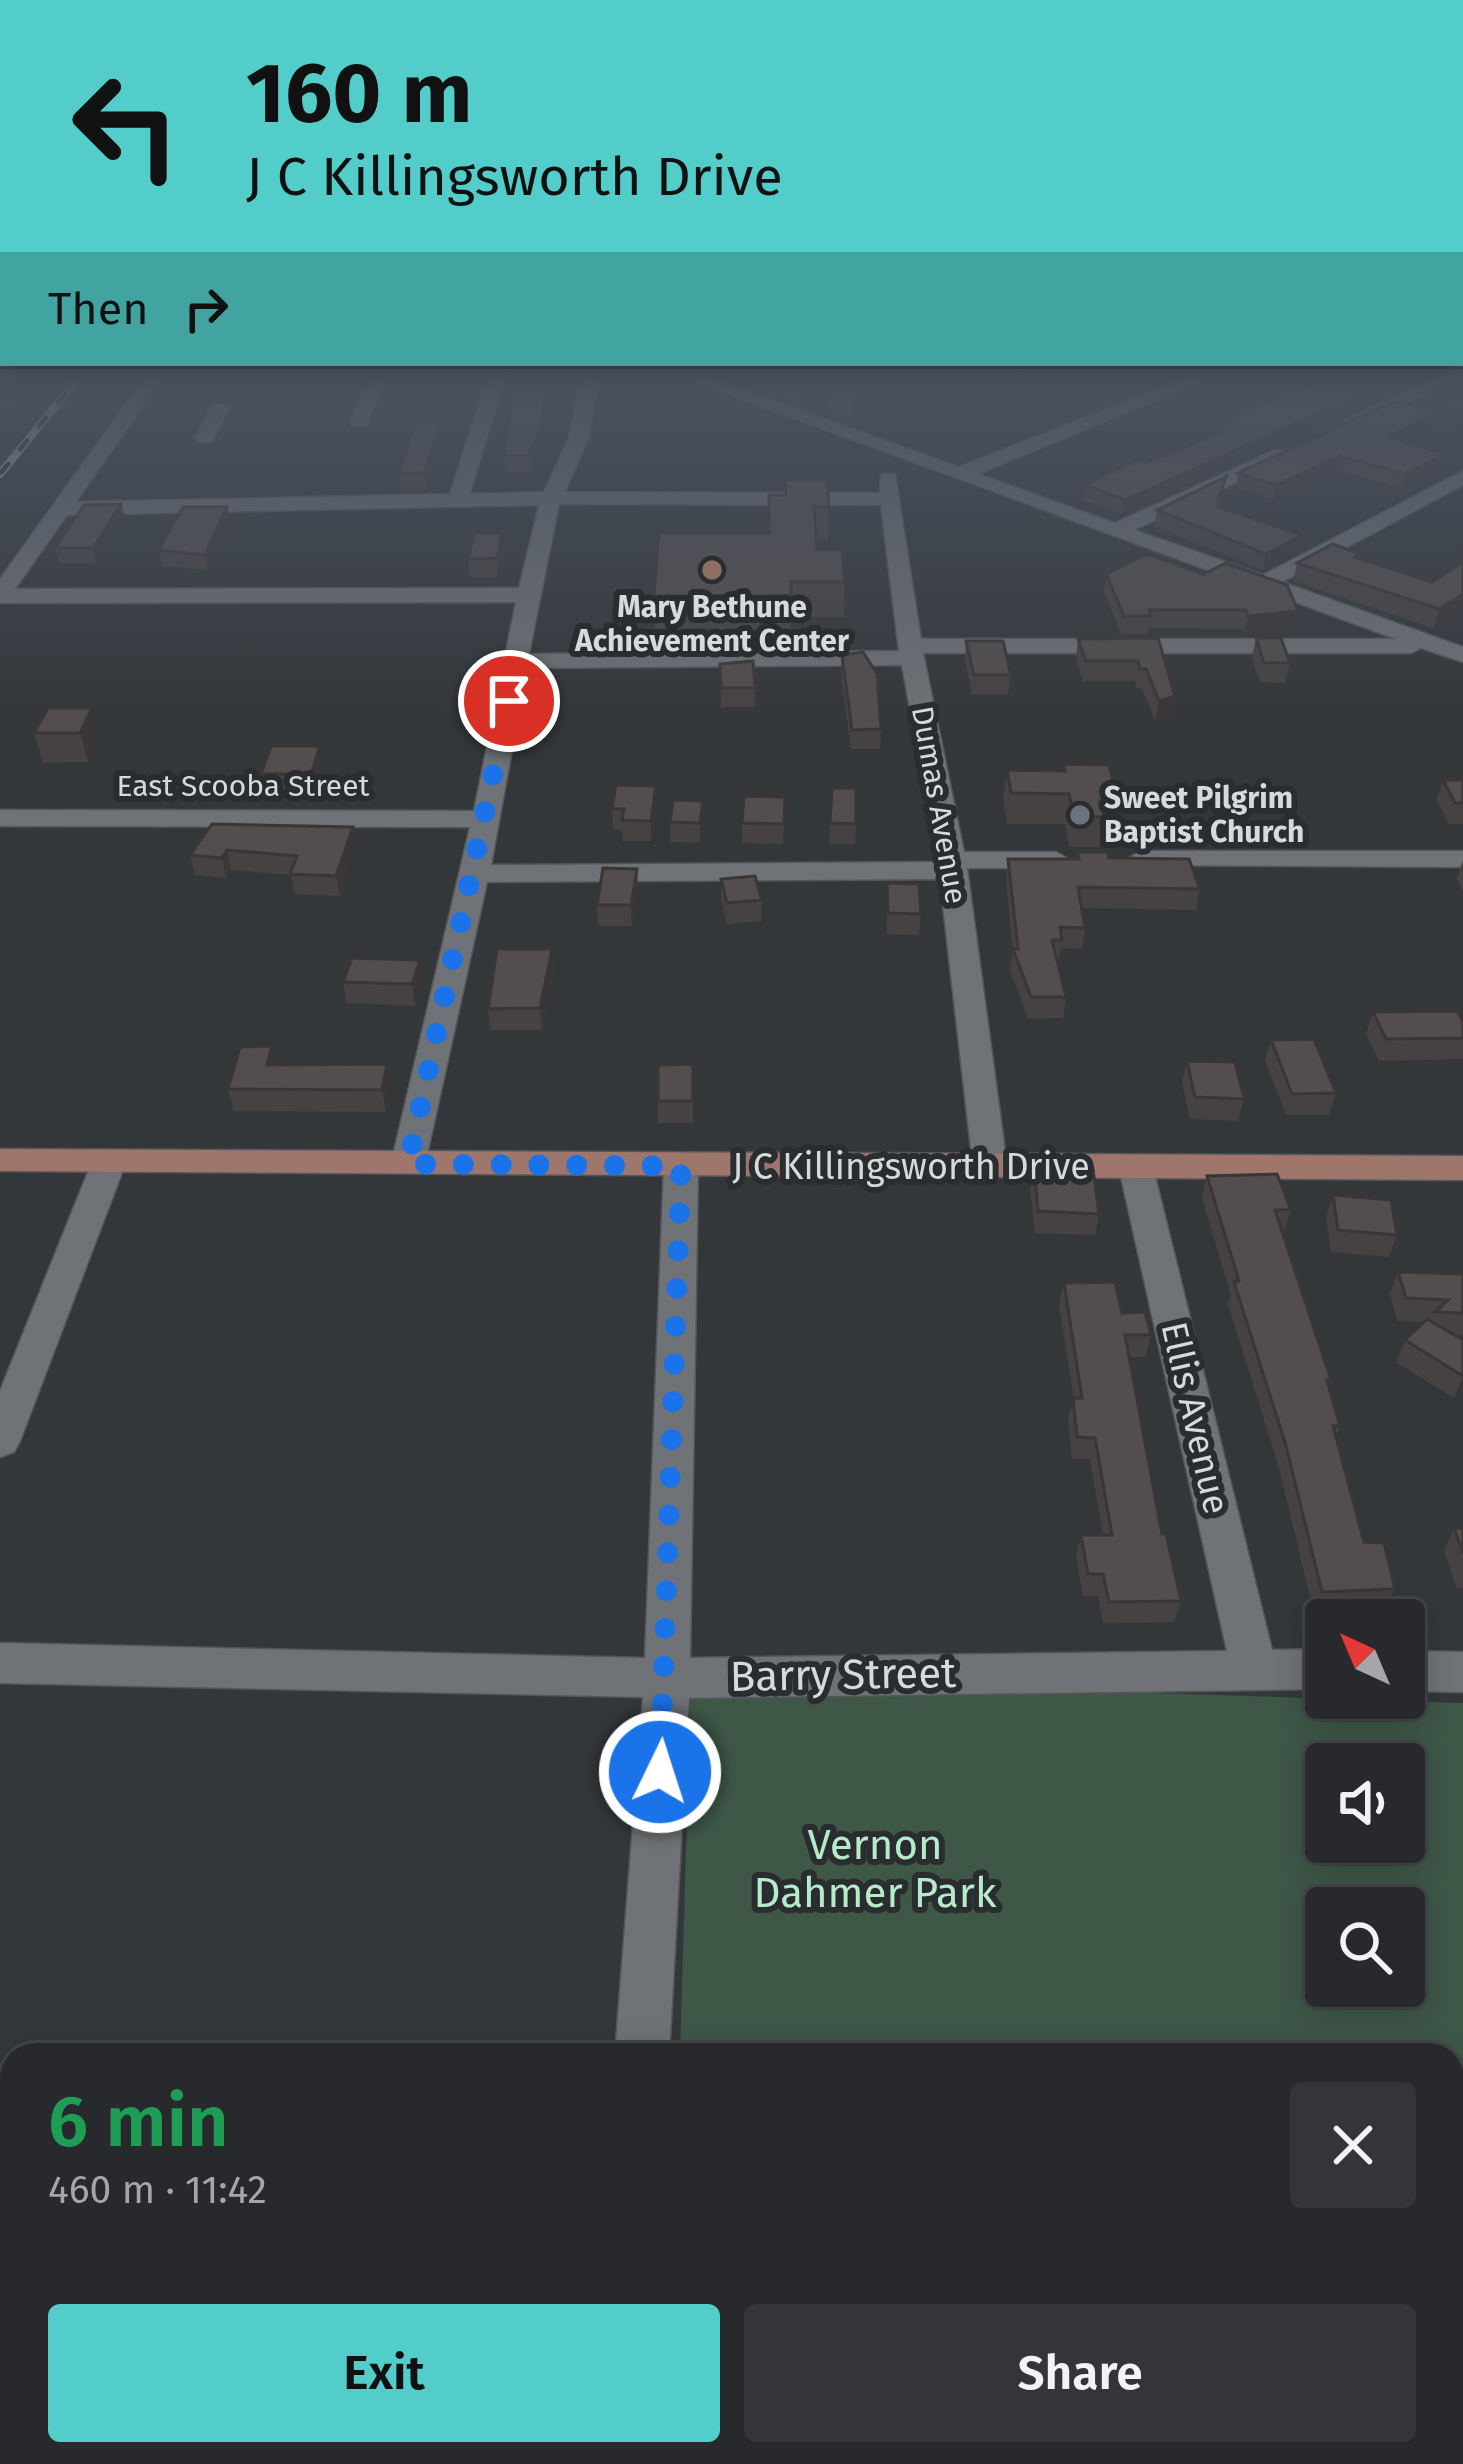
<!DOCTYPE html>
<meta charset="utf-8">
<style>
:root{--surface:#27292c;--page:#333538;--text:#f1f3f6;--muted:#a4a6a9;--line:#434548;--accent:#53cdca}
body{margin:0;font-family:"Fira Sans",sans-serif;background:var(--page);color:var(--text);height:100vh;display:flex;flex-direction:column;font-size:45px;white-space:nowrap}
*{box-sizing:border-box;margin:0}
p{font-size:39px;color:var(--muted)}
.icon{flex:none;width:66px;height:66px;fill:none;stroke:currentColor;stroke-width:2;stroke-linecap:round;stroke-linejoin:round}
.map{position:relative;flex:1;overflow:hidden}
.sheet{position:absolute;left:0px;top:2043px;width:1464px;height:423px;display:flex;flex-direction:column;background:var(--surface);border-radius:36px 36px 0 0;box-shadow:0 6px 30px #0003,0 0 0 3px var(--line)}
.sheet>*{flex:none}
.guide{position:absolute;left:0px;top:0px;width:1464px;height:366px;box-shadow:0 6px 30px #0003,0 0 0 3px var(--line);background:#53cdca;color:#111;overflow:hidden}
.needle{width:78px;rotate:316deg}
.controls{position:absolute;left:1305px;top:1599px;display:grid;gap:24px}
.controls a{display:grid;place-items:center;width:120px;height:120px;border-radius:12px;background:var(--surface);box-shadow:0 6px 30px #0003,0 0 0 3px var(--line);font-size:60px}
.pin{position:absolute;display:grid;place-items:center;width:102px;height:102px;color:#fff;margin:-51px;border:6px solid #fff;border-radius:50%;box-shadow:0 3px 12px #0007}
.me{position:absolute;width:132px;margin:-66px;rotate:4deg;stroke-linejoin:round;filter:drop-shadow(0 0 9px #0008)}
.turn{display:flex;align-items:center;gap:42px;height:252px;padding:0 48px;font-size:54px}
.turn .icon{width:156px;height:156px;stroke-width:2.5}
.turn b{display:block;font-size:84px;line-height:102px}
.then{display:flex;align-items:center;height:114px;padding:0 48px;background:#0003;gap:24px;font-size:45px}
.round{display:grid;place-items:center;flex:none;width:126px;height:126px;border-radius:12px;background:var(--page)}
.overview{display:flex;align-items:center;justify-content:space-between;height:204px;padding:0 48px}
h1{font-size:72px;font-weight:600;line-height:90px;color:#1e9e55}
.primary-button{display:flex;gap:24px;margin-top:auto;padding:24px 48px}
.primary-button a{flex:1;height:138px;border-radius:12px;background:var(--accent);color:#111;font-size:48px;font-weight:600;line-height:138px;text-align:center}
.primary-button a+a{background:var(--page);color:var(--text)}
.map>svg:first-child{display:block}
.green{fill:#3e5747;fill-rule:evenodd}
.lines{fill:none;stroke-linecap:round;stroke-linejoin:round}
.minor-casing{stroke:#545659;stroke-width:3}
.major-casing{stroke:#545659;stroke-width:3}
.minor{fill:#6f7276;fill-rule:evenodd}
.major{fill:#9e766c;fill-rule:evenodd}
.rail-casing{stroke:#a9acae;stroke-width:8}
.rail{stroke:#2a2d30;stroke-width:4.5;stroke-dasharray:15;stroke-linecap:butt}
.wall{fill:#474242}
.shaded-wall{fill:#3a3636}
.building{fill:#534d4d;stroke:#3a3636;stroke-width:3}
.route{stroke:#1a73e8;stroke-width:21;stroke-dasharray:0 37.8}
.education-dot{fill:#8d6e63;stroke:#2a2d30;stroke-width:4.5}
.worship-dot{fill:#6b7280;stroke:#2a2d30;stroke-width:4.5}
.labels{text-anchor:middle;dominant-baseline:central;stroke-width:12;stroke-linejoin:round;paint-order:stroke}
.far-poi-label{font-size:30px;font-weight:bold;fill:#d7d9db;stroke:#2a2d30}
.far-street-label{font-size:30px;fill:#d7d9db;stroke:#2a2d30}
.street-label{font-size:36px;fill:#d7d9db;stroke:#2a2d30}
.near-street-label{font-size:42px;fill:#d7d9db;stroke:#2a2d30}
.near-park-label{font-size:42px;fill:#b5ebc8;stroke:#2a2d30}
</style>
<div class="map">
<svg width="1463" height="2464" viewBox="0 0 1463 2464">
<rect width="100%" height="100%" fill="#34373a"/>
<path class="green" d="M691,1678L1463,1703V2464H667V2454H1452V2055H680ZM1326,1764H1404V1842H1326ZM1326,1908H1404V1986H1326Z"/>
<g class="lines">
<defs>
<g id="minor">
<path d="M145,377H163L76,502L450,494L487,377H505L470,494L544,492L569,437L581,377H599L589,437L565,492L880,493L881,474H895L921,639H1396L681,377H707L959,467L1188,377H1213L978,474L1115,523L1275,450H1289V458L1134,530L1263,575L1463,471V485L1282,582L1463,647V662L1421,648L1411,653H923L964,852H1056L1070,860L1056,868H967L1007,1166L1002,1174H978L973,1166L940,879L487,882L425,1164L420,1172H396L391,1164L470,827L0,826V810L474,811L516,602L0,603V579ZM559,504L881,505L899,651L529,654ZM539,505L519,588L15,589L67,515ZM902,665L938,862L491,865L527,668Z"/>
<polygon points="1435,377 1459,377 1361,425 1345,421"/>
<polygon points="369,379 384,383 366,426 352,426 350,422"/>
<polygon points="214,403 230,407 212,442 198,442 195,438"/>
<polygon points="1141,851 1463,851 1463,867 1131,865 1127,859"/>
<polygon points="109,1151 121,1154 126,1162 20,1441 14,1452 0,1457 0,1391 92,1162 97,1154"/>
<polygon points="681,1154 693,1158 698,1166 690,1658 1227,1651 1119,1168 1124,1160 1148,1160 1153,1168 1272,1650 1326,1649 1326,1689 689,1698 669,2055 615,2055 643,1697 0,1683 0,1643 645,1658 664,1166 669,1158"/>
<polygon points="1404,1651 1463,1652 1463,1692 1404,1691"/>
<polygon points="585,2454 647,2454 646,2464 584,2464"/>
</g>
<polygon id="major" points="0,1149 1463,1156 1463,1180 0,1171"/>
</defs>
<use href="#minor" class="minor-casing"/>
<use href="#major" class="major-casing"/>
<use href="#minor" class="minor"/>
<use href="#major" class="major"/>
<defs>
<polyline id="rail" points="0,474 79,377"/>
</defs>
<use href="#rail" class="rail-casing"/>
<use href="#rail" class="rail"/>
</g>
<g class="wall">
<polygon points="219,377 363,377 353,399 297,404 295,396 217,396 215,384"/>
<polygon points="778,377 830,379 888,377 886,408 853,420 829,411 830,389 798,400 778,393"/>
<polygon points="1313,377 1410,377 1363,399 1362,405 1123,514 1083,500 1085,485 1146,463 1215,435 1216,429 1223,426 1224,420 1324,380"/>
<polygon points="548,395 542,442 530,473 505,473 503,456"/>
<polygon points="1435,412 1432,426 1402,441 1445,454 1442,468 1401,488 1336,470 1273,499 1236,487 1238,473"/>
<polygon points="441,422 443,439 426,490 401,490 399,473"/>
<polygon points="1223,493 1218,507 1298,552 1263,570 1154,526 1157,510"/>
<polygon points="769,495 829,507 828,540 816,540 817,550 845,582 844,617 791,617 790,631 655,631 654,596 768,533"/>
<polygon points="227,507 230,522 208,570 162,566 158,550"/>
<polygon points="125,518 96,563 59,563 55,548"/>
<polygon points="502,533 504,551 498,577 470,577 468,559"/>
<polygon points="1360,554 1359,558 1432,582 1463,562 1433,628 1293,581 1297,563"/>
<polygon points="1106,574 1298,611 1294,629 1245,634 1243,629 1149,628 1148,634 1121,634 1104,592"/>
<polygon points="1158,638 1175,696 1171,716 1155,721 1142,688 1137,688 1135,681 1083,681 1076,658 1078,639"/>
<polygon points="1256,638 1290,663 1285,683 1260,682 1252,658"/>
<polygon points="966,641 1011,675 1008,694 972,694 965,660"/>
<polygon points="842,655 881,729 880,749 851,749 841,674"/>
<polygon points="720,664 755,688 755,707 721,707"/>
<polygon points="48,708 100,737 88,762 43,763 34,733"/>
<polygon points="1063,764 1118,801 1112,831 1101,831 1099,847 1069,847 1065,824 1007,824 1003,800 1007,770 1062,771"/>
<polygon points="323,766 314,794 265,795 261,774"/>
<polygon points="1443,780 1463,780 1463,824 1449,824 1437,800"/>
<polygon points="832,788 856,824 855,844 829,844"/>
<polygon points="785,797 783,844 742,843 742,823"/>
<polygon points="703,801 703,821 700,843 670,842 670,822"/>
<polygon points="657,807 651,841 623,841 622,830 613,829 612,809"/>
<polygon points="353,827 356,846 340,896 295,894 291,875 231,870 226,878 195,875 190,855"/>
<polygon points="1077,852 1109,858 1200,889 1196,910 1082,908 1085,928 1082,949 1061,948 1058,962 1066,997 1063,1018 1028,1019 1010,970 1013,949 1006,880 1008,859 1076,859"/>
<polygon points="1463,860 1463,892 1457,879"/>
<polygon points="721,879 762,900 761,921 727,924 721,900"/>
<polygon points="887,883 921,914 919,935 887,934"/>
<polygon points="638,890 632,926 598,926 597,905"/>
<polygon points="552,949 554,970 542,1030 490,1030 488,1009"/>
<polygon points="343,982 423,982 415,1006 347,1003"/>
<polygon points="1373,1012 1463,1021 1463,1059 1379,1061 1366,1034"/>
<polygon points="1271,1040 1336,1093 1329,1115 1286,1115 1265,1061"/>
<polygon points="272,1046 276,1065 390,1085 386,1112 234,1111 228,1089"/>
<polygon points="1187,1061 1244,1099 1238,1121 1190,1119 1182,1082"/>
<polygon points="693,1064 693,1123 658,1123 658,1101"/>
<polygon points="1034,1167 1099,1214 1095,1235 1035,1233 1030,1189"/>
<polygon points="1207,1176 1291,1210 1284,1232 1282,1232 1331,1380 1329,1387 1340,1426 1336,1438 1364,1542 1395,1589 1385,1611 1314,1613 1279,1468 1228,1304 1231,1295 1202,1198"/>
<polygon points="1333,1195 1397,1235 1389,1257 1331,1252 1326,1217"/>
<polygon points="1398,1272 1463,1274 1463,1335 1454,1335 1463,1340 1463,1389 1454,1398 1396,1362 1405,1340 1425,1322 1397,1321 1390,1294"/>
<polygon points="1064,1283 1122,1313 1151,1335 1145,1357 1129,1357 1162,1534 1181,1601 1174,1622 1103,1623 1098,1596 1083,1596 1076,1556 1081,1535 1103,1535 1090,1459 1072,1459 1068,1420 1074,1398 1059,1305"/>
<polygon points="1454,1528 1463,1528 1463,1588 1457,1588 1444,1550"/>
</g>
<g class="shaded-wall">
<polygon points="356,377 363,377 353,399 297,404 295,392"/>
<polygon points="547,377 555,377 548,395 542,442 530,473 529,456"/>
<polygon points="818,377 831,377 830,389 798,400 799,384"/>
<polygon points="888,377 886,408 853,420 854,388"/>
<polygon points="1386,377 1410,377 1363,399 1362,405 1123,514 1125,500"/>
<polygon points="1435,412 1432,426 1385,450 1388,437"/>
<polygon points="441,422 443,439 426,490 424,473"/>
<polygon points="1445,454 1442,468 1401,488 1405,474"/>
<polygon points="1340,456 1336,470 1273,499 1276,485"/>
<polygon points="121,504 125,518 96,563 93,548"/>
<polygon points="227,507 230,522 208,570 205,555"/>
<polygon points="502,533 504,551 498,577 497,558"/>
<polygon points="1302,535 1298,552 1263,570 1266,554"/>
<polygon points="1463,594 1463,609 1433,628 1439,609"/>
<polygon points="1298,611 1294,629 1245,634 1248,616"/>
<polygon points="1175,696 1171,716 1155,721 1159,701"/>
<polygon points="92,708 100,737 88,762 80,733"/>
<polygon points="320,746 323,766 314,794 311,774"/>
<polygon points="656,786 657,807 651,841 651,821"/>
<polygon points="703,801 703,821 700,843 700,823"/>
<polygon points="353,827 356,846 340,896 336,876"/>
<polygon points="227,850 231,870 226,878 222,858"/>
<polygon points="637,869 638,890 632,926 631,905"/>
<polygon points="552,949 554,970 542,1030 540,1008"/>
<polygon points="420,960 423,982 415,1006 412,984"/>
<polygon points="272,1046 277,1068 267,1065"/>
<polygon points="387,1064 390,1085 386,1112 382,1090"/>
<polygon points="1463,1377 1463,1389 1454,1398"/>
</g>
<g class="building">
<polygon points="219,377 356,377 352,386 295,392 299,384 215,384"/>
<polygon points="522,377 547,377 541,425 529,456 503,456 511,409"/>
<polygon points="780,377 818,377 799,384"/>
<polygon points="837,377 886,377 854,388 830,380"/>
<polygon points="1331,377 1386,377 1358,390 1365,392 1125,500 1085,485 1137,460 1146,463 1224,431 1216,429 1232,422 1224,420"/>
<polygon points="1395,401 1435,412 1388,437 1445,454 1405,474 1340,456 1276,485 1238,473"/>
<polygon points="415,422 441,422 424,473 399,473"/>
<polygon points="1226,477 1216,506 1302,535 1266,554 1157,510"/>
<polygon points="785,480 827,480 829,507 814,507 817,550 842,550 845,582 791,582 791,596 654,596 659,533 769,533 769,495 786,495"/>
<polygon points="121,504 93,548 55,548 84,505"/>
<polygon points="183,507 227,507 205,555 158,550"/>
<polygon points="474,533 502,533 497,558 468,559"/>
<polygon points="1333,544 1360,554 1355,557 1432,582 1463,562 1463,594 1439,609 1297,563"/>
<polygon points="1147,554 1204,574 1226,563 1287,585 1298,611 1248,616 1246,610 1149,610 1151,616 1124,616 1106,574"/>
<polygon points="1158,638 1175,696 1159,701 1146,669 1140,669 1138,661 1086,661 1078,639"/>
<polygon points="1256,638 1281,638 1290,663 1264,663"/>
<polygon points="966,641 1003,641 1011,675 974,675"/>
<polygon points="863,652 877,674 881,729 852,730 842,655"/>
<polygon points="753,661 755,688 721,688 720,664"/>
<polygon points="48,708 92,708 80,733 34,733"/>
<polygon points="271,746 320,746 311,774 261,774"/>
<polygon points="1063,764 1109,765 1118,801 1100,801 1104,817 1074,817 1069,794 1011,793 1007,770 1065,771"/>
<polygon points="1443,780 1463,780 1463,803 1455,803"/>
<polygon points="616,785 656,786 651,821 622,820 624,809 612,809"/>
<polygon points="832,788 856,788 856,824 830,823"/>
<polygon points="744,796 785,797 784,824 742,823"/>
<polygon points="673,800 703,801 700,823 670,822"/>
<polygon points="212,824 353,827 336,876 290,874 297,856 227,850 222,858 190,855"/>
<polygon points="1077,852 1108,852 1109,858 1189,859 1200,889 1078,887 1085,928 1060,927 1062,940 1052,940 1066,997 1031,997 1013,949 1018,949 1008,859 1079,859"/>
<polygon points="603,868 637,869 631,905 597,905"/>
<polygon points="755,876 762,900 727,903 721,879"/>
<polygon points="887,883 919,884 921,914 888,913"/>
<polygon points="497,949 552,949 540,1008 488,1009"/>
<polygon points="352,958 420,960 412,984 343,982"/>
<polygon points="1457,1011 1463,1021 1463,1038 1386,1039 1373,1012"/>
<polygon points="1314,1039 1336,1093 1292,1094 1271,1040"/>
<polygon points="272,1046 267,1065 387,1064 382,1090 228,1089 240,1047"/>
<polygon points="1187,1061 1235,1062 1244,1099 1195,1097"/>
<polygon points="693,1064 693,1101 658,1101 658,1065"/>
<polygon points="1034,1167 1093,1169 1099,1214 1038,1211"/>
<polygon points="1277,1174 1291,1210 1275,1210 1331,1380 1327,1380 1340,1426 1333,1426 1364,1542 1384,1543 1395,1589 1322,1592 1286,1446 1234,1282 1239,1281 1207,1176"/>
<polygon points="1333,1195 1391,1200 1397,1235 1338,1230"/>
<polygon points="1398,1272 1463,1274 1463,1313 1435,1312 1448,1300 1406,1298"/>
<polygon points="1115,1282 1122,1313 1145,1312 1151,1335 1125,1335 1162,1534 1166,1534 1181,1601 1109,1602 1103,1574 1088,1574 1081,1535 1112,1535 1095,1438 1077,1437 1073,1398 1082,1398 1064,1283"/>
<polygon points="1427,1319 1463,1340 1463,1376 1405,1340"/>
<polygon points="1454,1528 1463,1528 1463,1553"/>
</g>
<linearGradient id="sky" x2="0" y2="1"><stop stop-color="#1d1e20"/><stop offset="0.52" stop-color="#4a5360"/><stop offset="1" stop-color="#4a5360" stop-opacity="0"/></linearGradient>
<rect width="1463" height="722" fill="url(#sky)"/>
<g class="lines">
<polyline class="route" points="509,701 408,1164 681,1166 660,1772"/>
</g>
<circle class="education-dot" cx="712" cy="570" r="12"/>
<circle class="worship-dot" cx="1080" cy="815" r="12"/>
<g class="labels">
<g class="far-poi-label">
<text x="712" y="607">Mary Bethune<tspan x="712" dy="34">Achievement Center</tspan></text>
<text x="1104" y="798" text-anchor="start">Sweet Pilgrim<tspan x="1104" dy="34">Baptist Church</tspan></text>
</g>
<g class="far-street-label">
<text x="243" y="786">East Scooba Street</text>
<text transform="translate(939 805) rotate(80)">Dumas Avenue</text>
</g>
<g class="street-label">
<text x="911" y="1167">J C Killingsworth Drive</text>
<text transform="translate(1195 1418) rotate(77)">Ellis Avenue</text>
</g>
<g class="near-street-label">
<text transform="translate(843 1675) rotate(-1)">Barry Street</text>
</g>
<g class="near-park-label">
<text x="875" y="1845">Vernon<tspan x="875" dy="48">Dahmer Park</tspan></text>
</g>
</g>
</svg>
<div class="controls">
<a><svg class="needle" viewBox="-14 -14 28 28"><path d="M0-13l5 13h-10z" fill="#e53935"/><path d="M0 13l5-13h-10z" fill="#a4a6a9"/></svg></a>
<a><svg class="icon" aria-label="sound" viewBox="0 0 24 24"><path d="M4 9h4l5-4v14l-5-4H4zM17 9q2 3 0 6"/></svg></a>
<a><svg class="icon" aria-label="search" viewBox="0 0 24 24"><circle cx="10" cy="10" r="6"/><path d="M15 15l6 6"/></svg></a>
</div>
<div class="pin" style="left:509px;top:701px;background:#d93025"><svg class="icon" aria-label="arrive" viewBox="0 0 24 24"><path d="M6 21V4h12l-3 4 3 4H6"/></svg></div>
<svg class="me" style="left:660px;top:1772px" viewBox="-20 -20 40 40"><circle r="17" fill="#1a73e8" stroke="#fff" stroke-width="3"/><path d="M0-11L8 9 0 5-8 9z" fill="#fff"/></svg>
<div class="guide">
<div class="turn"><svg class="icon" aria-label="left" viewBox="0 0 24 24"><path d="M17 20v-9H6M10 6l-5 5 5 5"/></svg><div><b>160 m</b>J C Killingsworth Drive</div></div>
<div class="then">Then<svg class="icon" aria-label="right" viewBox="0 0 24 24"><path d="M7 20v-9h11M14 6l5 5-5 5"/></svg></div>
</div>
<section class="sheet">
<div class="overview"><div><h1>6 min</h1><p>460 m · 11:42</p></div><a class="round"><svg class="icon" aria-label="close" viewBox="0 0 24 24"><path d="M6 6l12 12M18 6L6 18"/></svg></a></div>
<div class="primary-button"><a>Exit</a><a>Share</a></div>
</section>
</div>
